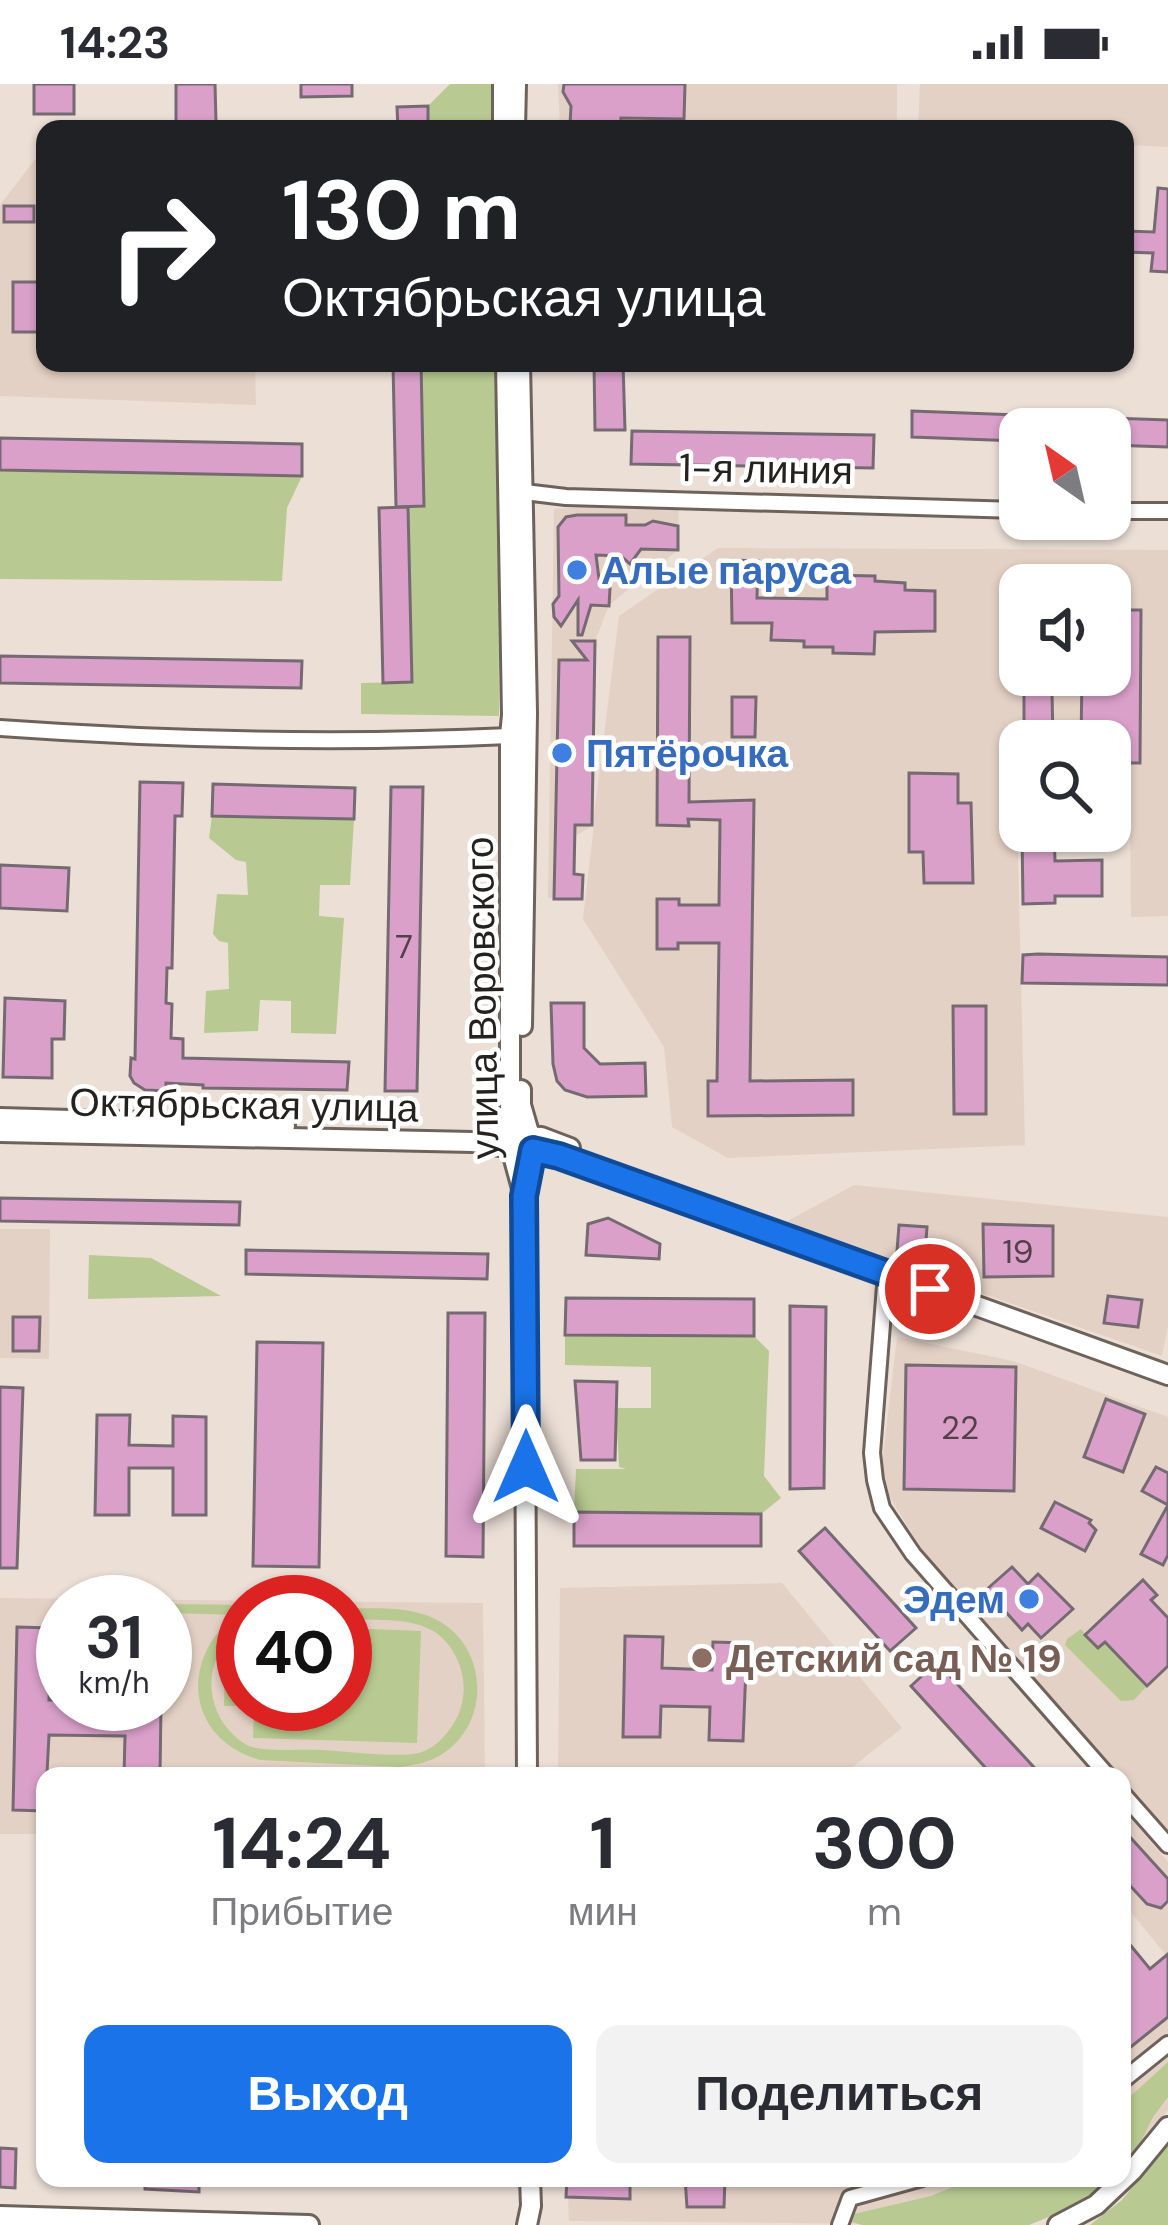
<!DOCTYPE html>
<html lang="ru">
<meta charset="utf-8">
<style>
:root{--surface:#fff;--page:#f2f2f3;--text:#2b2b33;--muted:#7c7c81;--accent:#1a73e8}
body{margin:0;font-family:"DM Sans",sans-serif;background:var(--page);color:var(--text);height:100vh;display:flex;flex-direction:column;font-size:45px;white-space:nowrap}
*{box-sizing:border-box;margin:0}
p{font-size:39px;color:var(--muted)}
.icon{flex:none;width:66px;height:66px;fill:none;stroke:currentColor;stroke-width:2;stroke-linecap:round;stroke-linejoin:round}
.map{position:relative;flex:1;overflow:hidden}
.drawer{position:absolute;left:36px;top:1683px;width:1095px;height:420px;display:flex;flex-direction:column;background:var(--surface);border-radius:24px;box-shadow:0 3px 9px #0004}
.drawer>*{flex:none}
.banner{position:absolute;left:36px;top:36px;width:1098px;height:252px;border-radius:24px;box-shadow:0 3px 9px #0004;background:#202124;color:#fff;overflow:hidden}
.needle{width:78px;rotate:326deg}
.controls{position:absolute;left:999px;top:324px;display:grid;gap:24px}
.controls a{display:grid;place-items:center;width:132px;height:132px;border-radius:24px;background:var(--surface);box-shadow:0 3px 9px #0004;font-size:60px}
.speed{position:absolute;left:36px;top:1491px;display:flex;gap:24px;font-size:60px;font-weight:700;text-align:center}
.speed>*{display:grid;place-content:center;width:156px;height:156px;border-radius:50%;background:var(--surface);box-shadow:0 3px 9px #0004;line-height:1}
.speed small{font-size:30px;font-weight:400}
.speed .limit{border:18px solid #d22;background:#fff;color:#111}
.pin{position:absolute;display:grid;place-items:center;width:102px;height:102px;color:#fff;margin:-51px;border:6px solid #fff;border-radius:50%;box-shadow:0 3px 12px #0007}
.me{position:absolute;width:132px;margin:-66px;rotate:0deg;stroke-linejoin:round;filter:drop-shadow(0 0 9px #0008)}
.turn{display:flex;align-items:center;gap:42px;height:252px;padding:0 48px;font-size:54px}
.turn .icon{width:156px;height:156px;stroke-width:2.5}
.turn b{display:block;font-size:84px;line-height:102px}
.eta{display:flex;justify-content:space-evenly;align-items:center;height:204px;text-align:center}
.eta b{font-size:72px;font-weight:700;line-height:84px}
.cta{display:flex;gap:24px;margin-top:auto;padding:24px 48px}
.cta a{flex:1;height:138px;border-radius:24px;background:var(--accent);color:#fff;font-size:48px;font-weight:700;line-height:138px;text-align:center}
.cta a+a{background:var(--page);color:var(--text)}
.status{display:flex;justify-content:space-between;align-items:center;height:84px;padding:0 60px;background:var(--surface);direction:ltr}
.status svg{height:33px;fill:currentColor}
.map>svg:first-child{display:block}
.built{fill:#e4d1c5;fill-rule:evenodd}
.green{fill:#b8ca91}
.building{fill:#daa0ca;stroke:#756a72;stroke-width:3}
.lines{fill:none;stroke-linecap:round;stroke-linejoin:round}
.street-casing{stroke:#6e635b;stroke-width:20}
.secondary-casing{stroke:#6e635b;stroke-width:24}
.street{stroke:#fff;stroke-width:14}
.secondary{stroke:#fff;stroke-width:18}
.route-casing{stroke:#114b97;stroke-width:30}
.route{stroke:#1a73e8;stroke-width:21}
.shop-dot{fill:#3f7fe0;stroke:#fff;stroke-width:4.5}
.education-dot{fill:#8d6e63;stroke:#fff;stroke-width:4.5}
.labels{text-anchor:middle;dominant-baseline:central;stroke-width:9;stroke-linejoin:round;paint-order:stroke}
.number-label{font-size:33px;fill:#524149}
.street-label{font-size:39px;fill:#25211e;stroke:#fff}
.shop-label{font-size:39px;font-weight:bold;fill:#366cbe;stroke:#fff;text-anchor:start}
.education-label{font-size:39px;font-weight:bold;fill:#785e54;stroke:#fff;text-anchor:start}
</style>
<div class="status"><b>14:23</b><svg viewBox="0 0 49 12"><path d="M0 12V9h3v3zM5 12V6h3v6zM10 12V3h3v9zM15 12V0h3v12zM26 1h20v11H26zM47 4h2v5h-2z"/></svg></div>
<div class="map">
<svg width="1168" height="2141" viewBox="0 0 1168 2141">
<rect width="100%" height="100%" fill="#ebdfd6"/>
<g class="built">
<polygon points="558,0 897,0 897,45 560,45"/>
<polygon points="920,0 1168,0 1168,63 1125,61 1125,45 918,45"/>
<polygon points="43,65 45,279 255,279 256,321 0,312 0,121"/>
<path d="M679,415L678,466L609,521L595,557L593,739L619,532L718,464L1168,466V832L1131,833L1130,737L1110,717V657H1020V690L1016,691L1025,1061L728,1074L672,1043L664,963L583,835L594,741L575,752V790L582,815L548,814L554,425ZM1020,501H1110V591H1020Z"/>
<polygon points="854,1101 1168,1133 1168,1242 1162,1272 782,1140"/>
<polygon points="0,1145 50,1145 49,1275 0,1274"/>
<polygon points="897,1253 1013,1277 1168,1333 1168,1748 1122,1696 1122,1692 1119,1692 928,1476 880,1397"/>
<polygon points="782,1499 902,1644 841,1692 558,1692 560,1504"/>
<path d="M0,1514L483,1519L485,1692H45V1750H0ZM63,1518H165V1620H63ZM243,1518H345V1620H243Z"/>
<polygon points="1129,1733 1168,1778 1168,2026 1122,2086 1122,1907 1166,1871 1122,1817 1122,1740"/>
<polygon points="567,2094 1114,2094 1029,2141 569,2137"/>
</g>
<g class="green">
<polygon points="450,0 492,0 493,45 428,45 428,22"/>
<polygon points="421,279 498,279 499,632 361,630 361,599 412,598 408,423 424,422"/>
<polygon points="0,386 302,392 287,424 282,497 0,495"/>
<polygon points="212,732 354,735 350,801 320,801 319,832 344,834 336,950 291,949 291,917 260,916 258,947 204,949 206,907 229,905 228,859 219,857 213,850 217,810 248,811 246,778 236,776 209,754"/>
<polygon points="89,1171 151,1174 221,1212 88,1215"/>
<polygon points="565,1251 754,1252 769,1267 764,1392 781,1414 761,1430 574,1428 576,1385 626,1385 619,1383 616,1324 651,1324 651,1283 565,1281"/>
<path d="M172,1520L243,1521V1539C213,1564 201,1602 222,1637C228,1646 238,1657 249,1662C266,1668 302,1665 322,1666C344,1667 404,1675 422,1668C439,1662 452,1645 459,1629C466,1611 465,1592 457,1575C436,1528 388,1538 345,1535V1524C375,1525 410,1521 437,1536C488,1563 491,1637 444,1669C431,1678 415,1681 400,1683L260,1676C186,1655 179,1575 236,1531L172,1529Z"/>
<polygon points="345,1544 421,1547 417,1659 253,1654 254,1620 345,1620"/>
<polygon points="1081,1545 1098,1564 1105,1558 1147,1602 1134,1616 1121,1617 1065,1561 1067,1555"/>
<polygon points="225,1573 243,1573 243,1620 247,1622 224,1622"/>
<polygon points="1168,1978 1168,2013 1153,2033 1131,2078 1122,2086 1122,2020"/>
<polygon points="1168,2058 1168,2141 1090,2141 1122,2116"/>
<polygon points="975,2094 1114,2094 1090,2116 1029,2141 862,2141 852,2138 854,2130 931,2112"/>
</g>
<g class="building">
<rect x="34" y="0" width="40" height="30"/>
<polygon points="176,0 215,0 216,38 176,38"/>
<polygon points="301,0 352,0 352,12 301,13"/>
<polygon points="564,0 685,0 684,35 621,34 620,45 583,45 583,41 570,41 571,22 563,8"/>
<polygon points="428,22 428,45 398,45 397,23"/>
<polygon points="1158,104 1168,105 1168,188 1151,187 1153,169 1125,168 1125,147 1154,148"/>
<rect x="4" y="122" width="30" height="16"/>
<rect x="13" y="198" width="32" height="50"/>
<polygon points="393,279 421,279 424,422 396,423"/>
<polygon points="594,279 623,279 625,346 595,346"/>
<polygon points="912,327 1093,334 1092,345 1020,345 1020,357 912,353"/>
<polygon points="1110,334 1168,336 1168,363 1110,361"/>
<polygon points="632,347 874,351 873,384 631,380"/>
<polygon points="0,354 302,360 302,392 0,386"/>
<polygon points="408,423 412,598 383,599 379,424"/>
<polygon points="577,431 626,431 626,441 645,441 653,437 678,442 678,466 641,465 630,480 621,472 596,471 599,495 610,504 609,522 591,521 582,551 578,551 578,516 561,542 554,533 553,520 559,512 558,443 566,433"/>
<polygon points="731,476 758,477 757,514 827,515 827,491 875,492 875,497 905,499 905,506 935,507 935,547 875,548 874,570 833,569 833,563 804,563 804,557 771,556 772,539 732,539"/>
<polygon points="1110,526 1141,526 1140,679 1110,679 1110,657 1081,657 1082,591 1110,591"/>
<polygon points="658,553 690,553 689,718 754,716 750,997 853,996 853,1031 708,1032 708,997 717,997 719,859 678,859 678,865 657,865 657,815 679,815 679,821 719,821 720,736 688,735 689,742 657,741"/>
<polygon points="572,557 595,557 592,741 575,741 574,790 583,791 582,815 554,815 559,576 587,576"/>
<polygon points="0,572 302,577 301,604 0,599"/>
<polygon points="1024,608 1052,608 1053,657 1024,657"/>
<polygon points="732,613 756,613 755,653 732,653"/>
<polygon points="909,689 958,690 958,719 971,719 973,799 924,799 923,768 909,768"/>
<polygon points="140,698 183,699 182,732 175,732 172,884 167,884 166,919 172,920 171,954 183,955 183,974 349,978 347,1006 203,1004 203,1001 166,999 166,1007 145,1006 134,999 130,992 131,974 135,975"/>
<polygon points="213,700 355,704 354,735 212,732"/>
<polygon points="391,703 423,703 417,1007 385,1007"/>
<polygon points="1022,747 1054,747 1055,777 1102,776 1102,812 1055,812 1055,819 1023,820"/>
<polygon points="0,781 69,784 67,827 0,824"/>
<polygon points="1038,870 1168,873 1168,901 1022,899 1023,871"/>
<polygon points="5,914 65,917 64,955 52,955 52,994 3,993"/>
<polygon points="551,919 584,919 584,964 600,980 645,979 646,1012 587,1013 565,1006 557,997 553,980"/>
<polygon points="953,922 986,922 986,1030 954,1030"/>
<polygon points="0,1114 240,1118 239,1141 0,1137"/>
<polygon points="608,1134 660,1160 659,1175 586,1171 588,1140"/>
<polygon points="983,1140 1053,1142 1053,1192 984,1193"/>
<polygon points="899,1141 927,1143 925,1170 897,1167"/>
<polygon points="246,1166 488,1170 487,1195 246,1190"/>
<polygon points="1108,1212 1142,1216 1138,1243 1104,1239"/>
<polygon points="566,1214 754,1215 754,1252 565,1251"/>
<polygon points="790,1222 826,1223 824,1404 790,1405"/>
<polygon points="448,1229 485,1229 483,1473 446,1472"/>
<polygon points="13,1233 40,1233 39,1267 13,1267"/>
<polygon points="257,1258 323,1259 319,1483 253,1482"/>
<polygon points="906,1281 1016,1283 1014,1407 904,1405"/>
<polygon points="575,1297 617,1298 615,1376 581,1376"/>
<polygon points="0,1303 23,1304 17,1484 0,1484"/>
<polygon points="1106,1315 1145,1330 1123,1388 1084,1373"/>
<polygon points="97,1331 130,1331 129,1361 173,1362 173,1332 206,1333 206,1431 173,1431 173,1384 129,1384 129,1431 95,1431"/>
<polygon points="1156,1383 1168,1389 1168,1471 1163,1481 1141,1470 1168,1421 1142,1407"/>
<polygon points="1055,1418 1091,1436 1089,1439 1096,1446 1085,1467 1041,1444"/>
<polygon points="574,1428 761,1430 761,1462 574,1462"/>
<polygon points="825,1444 916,1544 890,1567 799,1467"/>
<polygon points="1012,1483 1028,1500 1038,1490 1073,1525 1041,1554 1028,1540 1022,1546 986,1506"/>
<polygon points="1143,1496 1157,1511 1151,1516 1168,1534 1168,1582 1147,1602 1105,1558 1098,1564 1085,1551"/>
<polygon points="17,1543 51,1544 49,1616 63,1616 63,1620 161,1620 160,1692 124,1692 125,1652 49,1651 45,1727 13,1726"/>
<polygon points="625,1552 663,1553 662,1584 712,1586 713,1558 747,1559 743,1657 709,1656 710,1623 661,1622 660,1653 623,1653"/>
<polygon points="937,1578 1042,1692 993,1692 911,1602"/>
<polygon points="1130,1753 1168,1795 1168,1817 1161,1824 1147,1820 1122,1793 1122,1761"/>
<polygon points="1122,1851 1150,1885 1168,1870 1168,1933 1122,1970"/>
<polygon points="0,2064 16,2065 15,2104 0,2103"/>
<polygon points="145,2094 199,2094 199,2108 145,2105"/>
<polygon points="567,2094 630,2094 630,2115 566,2113"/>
<polygon points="685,2094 725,2094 724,2123 687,2123"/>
</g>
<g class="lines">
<defs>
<g id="street">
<polyline points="516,407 566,413 1020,426"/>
<polyline points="1110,427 1168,427"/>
<path d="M0,644C169,656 340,660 510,652"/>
<polyline points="886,1189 872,1369 875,1396 882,1424 913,1470 1108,1692"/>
<polyline points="1122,1709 1168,1761"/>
<polyline points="1122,1997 1168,1960"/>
<polyline points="840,2141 850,2114 922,2094"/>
</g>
<g id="secondary">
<polyline points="503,45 503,0"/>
<polyline points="515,45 516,0"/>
<polyline points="506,279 512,631 510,652 510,1022 511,1064 524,1112 527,1692"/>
<polyline points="520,279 527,629 522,942"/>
<polyline points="521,1006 521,1021 534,1066 525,1107"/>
<polyline points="0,1034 285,1042"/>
<polyline points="0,1048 473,1058 559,1071 1168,1291"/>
<polyline points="498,1051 541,1053 570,1064"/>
<polyline points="0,2132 309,2141"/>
<polyline points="527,2141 531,2122 530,2094"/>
<polyline points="1058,2141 1096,2121 1132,2087 1168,2043"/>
</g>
</defs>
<use href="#street" class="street-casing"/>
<use href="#secondary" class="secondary-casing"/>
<use href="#street" class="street"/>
<use href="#secondary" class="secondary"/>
</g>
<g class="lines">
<defs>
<polyline id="route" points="526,1383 524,1112 533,1066 559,1072 930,1205"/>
</defs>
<use href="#route" class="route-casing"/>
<use href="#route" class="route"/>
</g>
<g class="shop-dot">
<circle cx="577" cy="486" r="12"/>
<circle cx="562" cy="669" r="12"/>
<circle cx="1029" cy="1515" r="12"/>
</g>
<circle class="education-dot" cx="702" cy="1574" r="12"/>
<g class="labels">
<g class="number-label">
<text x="404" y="862">7</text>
<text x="1018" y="1167">19</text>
<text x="960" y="1343">22</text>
</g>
<g class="street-label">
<text transform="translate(766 385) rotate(1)">1-я линия</text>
<text transform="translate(482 914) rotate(-91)">улица Воровского</text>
<text transform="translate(244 1021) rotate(1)">Октябрьская улица</text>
</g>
<g class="shop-label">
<text x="601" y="486">Алые паруса</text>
<text x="586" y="669">Пятёрочка</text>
<text x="1005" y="1515" text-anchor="end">Эдем</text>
</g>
<g class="education-label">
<text x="726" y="1574">Детский сад № 19</text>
</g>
</g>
</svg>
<div class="controls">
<a><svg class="needle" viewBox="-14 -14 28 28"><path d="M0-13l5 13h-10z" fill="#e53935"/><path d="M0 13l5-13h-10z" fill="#7c7c81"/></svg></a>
<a><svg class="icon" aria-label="sound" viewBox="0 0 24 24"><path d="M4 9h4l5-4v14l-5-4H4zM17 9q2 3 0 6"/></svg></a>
<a><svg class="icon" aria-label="search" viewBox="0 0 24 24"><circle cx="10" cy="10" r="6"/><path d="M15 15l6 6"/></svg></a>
</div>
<div class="speed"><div>31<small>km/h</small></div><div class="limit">40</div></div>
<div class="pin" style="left:930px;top:1205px;background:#d93025"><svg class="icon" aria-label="arrive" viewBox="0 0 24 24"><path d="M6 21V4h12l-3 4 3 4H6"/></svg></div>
<svg class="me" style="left:526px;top:1383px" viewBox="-20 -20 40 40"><path d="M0-17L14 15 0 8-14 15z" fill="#1a73e8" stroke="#fff" stroke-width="4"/></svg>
<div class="banner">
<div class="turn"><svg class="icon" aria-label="right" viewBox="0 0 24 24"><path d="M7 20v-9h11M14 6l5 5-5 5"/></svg><div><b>130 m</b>Октябрьская улица</div></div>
</div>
<section class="drawer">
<div class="eta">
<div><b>14:24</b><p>Прибытие</p></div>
<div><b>1</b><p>мин</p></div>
<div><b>300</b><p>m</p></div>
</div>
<div class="cta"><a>Выход</a><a>Поделиться</a></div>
</section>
</div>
